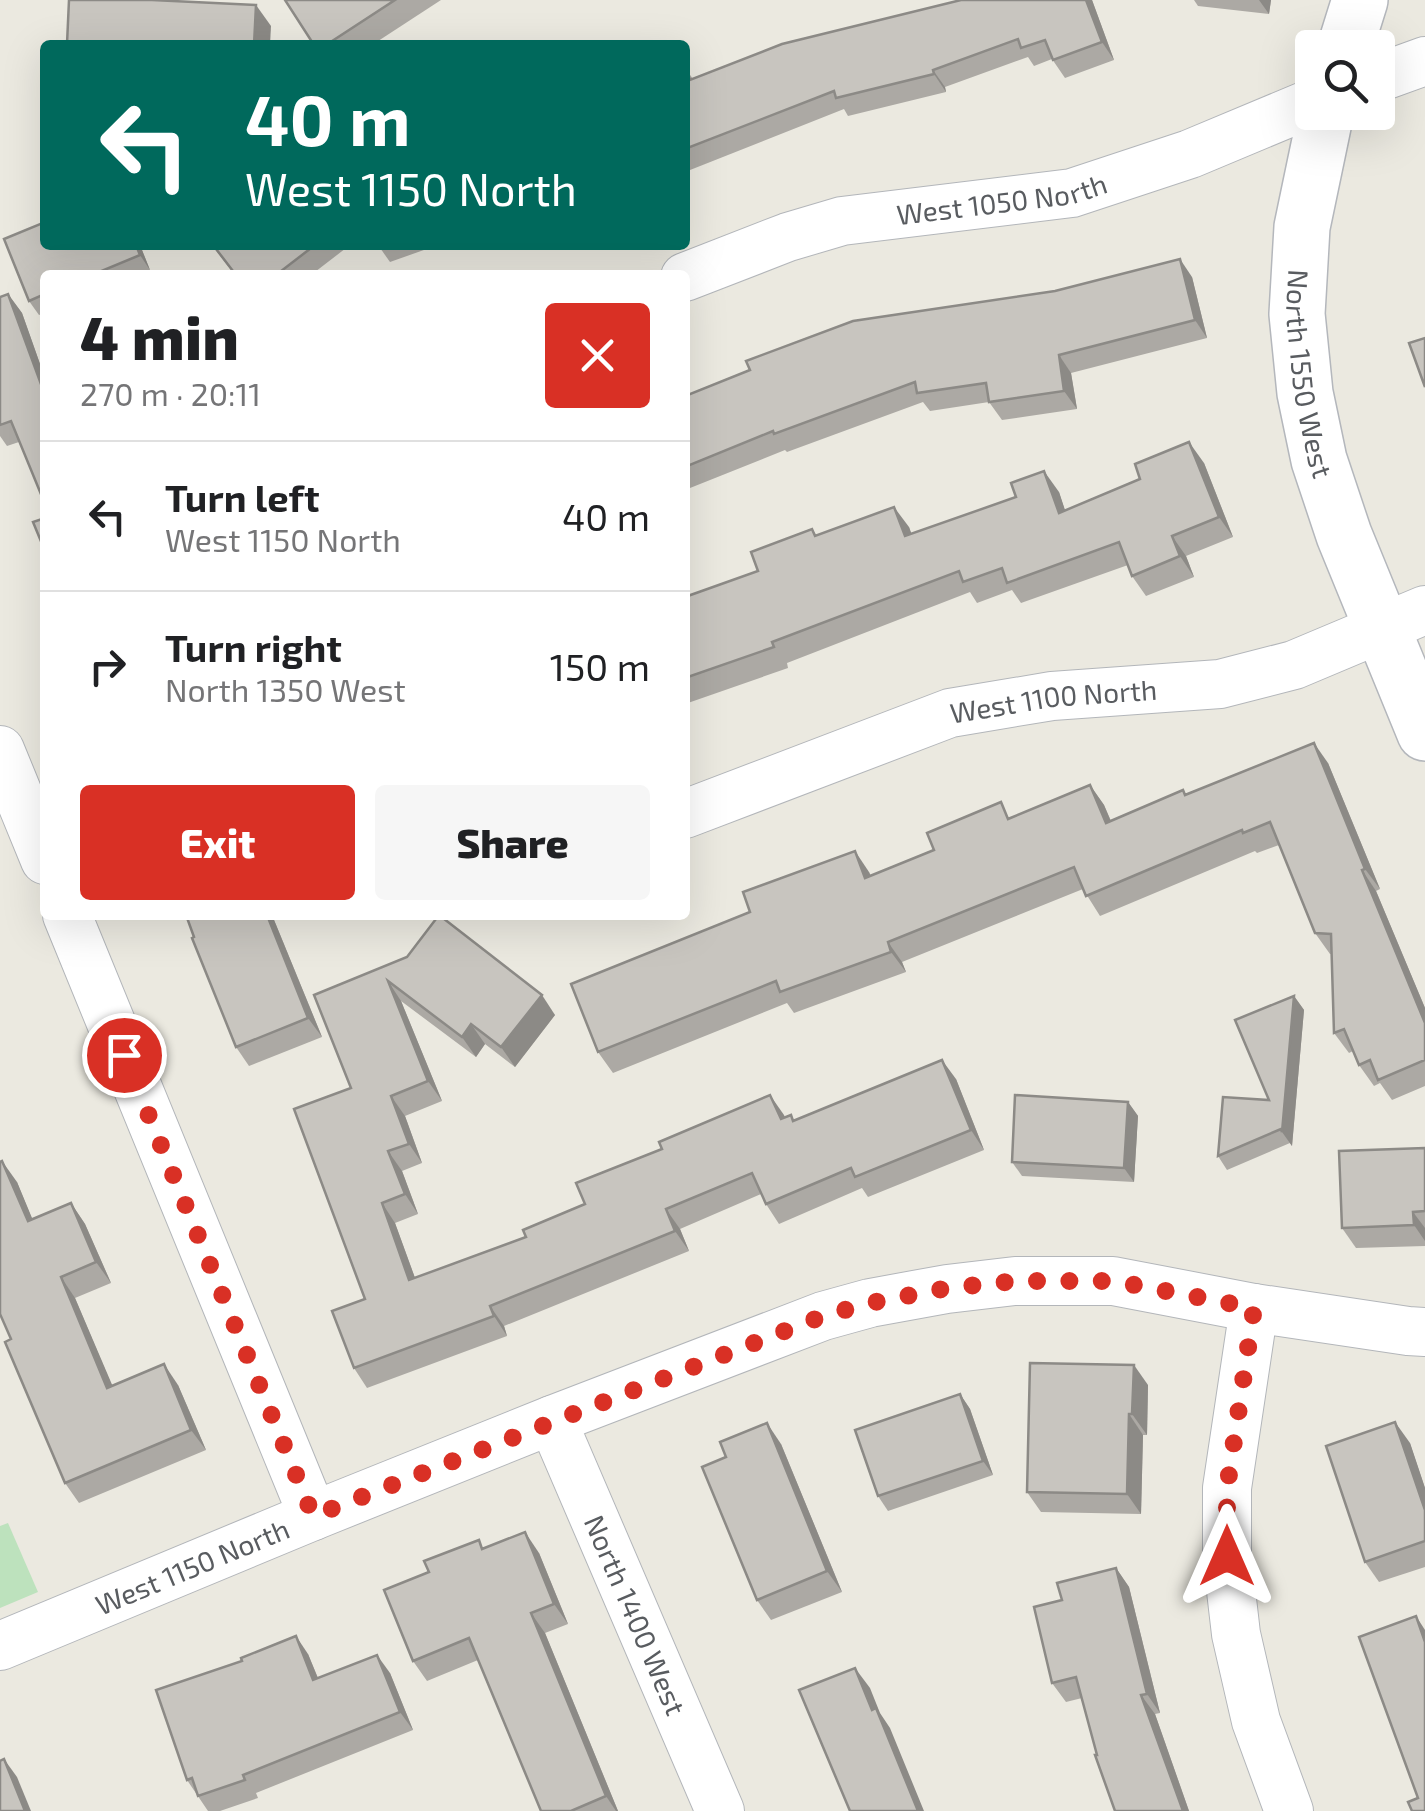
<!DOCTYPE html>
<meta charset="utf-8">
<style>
:root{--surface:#fff;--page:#f6f6f6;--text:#202124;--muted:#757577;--line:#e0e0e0;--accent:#d93025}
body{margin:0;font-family:"Exo 2",sans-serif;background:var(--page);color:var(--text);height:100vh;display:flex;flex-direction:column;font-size:38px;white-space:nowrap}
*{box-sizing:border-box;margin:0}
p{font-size:32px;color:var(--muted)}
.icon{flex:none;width:55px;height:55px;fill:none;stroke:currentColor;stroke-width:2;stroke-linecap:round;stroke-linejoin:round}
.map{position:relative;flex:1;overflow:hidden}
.side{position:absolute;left:40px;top:270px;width:650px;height:650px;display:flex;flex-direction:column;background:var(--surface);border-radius:10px;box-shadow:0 10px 40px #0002}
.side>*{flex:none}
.guide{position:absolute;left:40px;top:40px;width:650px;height:210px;border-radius:10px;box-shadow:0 10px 40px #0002;background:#00695c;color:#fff;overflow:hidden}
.fabs{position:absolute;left:1295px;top:30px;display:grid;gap:20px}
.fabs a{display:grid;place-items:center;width:100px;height:100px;border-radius:10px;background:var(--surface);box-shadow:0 10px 40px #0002;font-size:50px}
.pin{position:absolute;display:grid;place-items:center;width:85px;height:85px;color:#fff;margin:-42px;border:5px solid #fff;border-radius:50%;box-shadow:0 2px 10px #0007}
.me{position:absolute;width:110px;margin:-55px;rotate:0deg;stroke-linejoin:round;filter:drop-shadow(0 0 8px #0008)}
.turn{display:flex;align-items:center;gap:35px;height:210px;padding:0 40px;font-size:45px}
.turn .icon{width:130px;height:130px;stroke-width:2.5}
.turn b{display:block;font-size:70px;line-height:85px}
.round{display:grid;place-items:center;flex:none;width:105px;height:105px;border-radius:10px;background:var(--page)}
.summary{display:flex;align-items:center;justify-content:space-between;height:170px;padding:0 40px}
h1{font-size:60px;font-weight:800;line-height:75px}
.primary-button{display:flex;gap:20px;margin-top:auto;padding:20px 40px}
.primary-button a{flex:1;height:115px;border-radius:10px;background:var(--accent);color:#fff;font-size:40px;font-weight:800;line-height:115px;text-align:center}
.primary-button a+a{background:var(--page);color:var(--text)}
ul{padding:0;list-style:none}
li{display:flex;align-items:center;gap:30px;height:150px;padding:0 40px;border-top:2px solid var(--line)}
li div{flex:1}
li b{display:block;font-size:38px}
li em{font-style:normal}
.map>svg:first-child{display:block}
.green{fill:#bde2bd}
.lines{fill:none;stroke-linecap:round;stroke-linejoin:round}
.street-casing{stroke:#b3b6ba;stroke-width:50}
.secondary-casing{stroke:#b4b7bc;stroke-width:58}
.street{stroke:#fff;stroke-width:48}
.secondary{stroke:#fff;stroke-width:55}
.wall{fill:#aca9a4}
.shaded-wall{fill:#8c8a86}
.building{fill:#c8c5bf;stroke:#8c8a86;stroke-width:2.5}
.route{stroke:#d93025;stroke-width:18;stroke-dasharray:0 32.4}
.labels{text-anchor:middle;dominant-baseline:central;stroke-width:9;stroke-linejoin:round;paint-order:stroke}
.street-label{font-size:28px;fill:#595c60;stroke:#fff}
</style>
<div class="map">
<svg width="1425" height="1811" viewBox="0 0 1425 1811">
<rect width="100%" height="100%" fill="#ebe9e0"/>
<polygon class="green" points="8,1523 38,1592 0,1608 0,1526"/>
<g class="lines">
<defs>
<g id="street">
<polyline points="1378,78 1425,61"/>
<path id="s1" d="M685,277L788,237L842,221L1072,193L1190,154L1312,103"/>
<polyline points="0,750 45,860"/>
<path id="s2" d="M685,814L950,713L1052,696L1220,684L1294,665L1425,610"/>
<polyline points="67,915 313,1516"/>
<polyline points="1254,1308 1227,1488 1227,1556 1236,1634 1256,1721 1289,1811"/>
<path id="s3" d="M552,1420L720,1811"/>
<path id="s4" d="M0,1646L313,1516L552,1420L823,1316L870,1303L947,1289L1015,1281H1113L1254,1308L1408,1331L1425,1332"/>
</g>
<g id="secondary">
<polyline points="1345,48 1360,0"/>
<path id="s5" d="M1326,112L1302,227L1297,314L1305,393L1319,460L1344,535L1425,733"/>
</g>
</defs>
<use href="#street" class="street-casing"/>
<use href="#secondary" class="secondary-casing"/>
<use href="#street" class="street"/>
<use href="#secondary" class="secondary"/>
</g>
<g class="wall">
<polygon points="285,0 441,0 372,45 314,45"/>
<polygon points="1092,0 1114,60 1065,78 1052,59 1034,66 1028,57 945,87 946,92 848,116 844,109 685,172 685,68 693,79"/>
<polygon points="1194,0 1271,0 1269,14 1198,6"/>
<polygon points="45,245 140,245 150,270 137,275 45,275 45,313 39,315 29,301"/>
<polygon points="212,245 350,245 311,275 235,275"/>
<polygon points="378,245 438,245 390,262"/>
<polygon points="1192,277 1207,338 1071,373 1077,409 1002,420 989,402 930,411 923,402 787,452 785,450 685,490 685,396"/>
<polygon points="8,294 22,313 45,378 45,504 19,442 7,446 0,436 0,297"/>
<polygon points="1204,463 1233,537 1186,556 1194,577 1146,596 1132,576 1128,565 1021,603 1012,590 977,603 970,592 787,663 788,668 685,704 685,597 758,571 812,529 817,536 909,527 911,534 1059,492 1065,511"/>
<polygon points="1328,763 1380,889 1376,891 1425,1008 1425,1086 1392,1100 1380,1083 1374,1086 1359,1065 1353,1051 1349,1053 1334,1033 1331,954 1330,954 1315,933 1279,845 1257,853 1255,851 1100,916 1083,889 902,962 906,972 794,1013 787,1003 613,1073 598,1052 750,912 869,872 871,876 1090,785 1104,805 1111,821 1186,794"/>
<polygon points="186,915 272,915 322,1037 249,1066 236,1047"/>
<polygon points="407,957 555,1015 515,1067 485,1044 476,1057 401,1001 442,1101 405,1116 422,1163 402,1171 418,1214 395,1223 415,1278 526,1237 585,1204 791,1115 794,1120 956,1079 984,1150 868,1197 862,1188 779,1224 766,1204 761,1194 680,1229 689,1251 504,1326 507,1336 367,1388 354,1368 365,1299 351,1088 314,995"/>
<polygon points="1294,996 1304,1010 1292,1146 1290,1143 1227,1170 1218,1156 1269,1100"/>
<polygon points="1128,1102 1138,1116 1134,1182 1022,1176 1012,1162"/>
<polygon points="1425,1148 1425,1246 1356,1248 1342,1228"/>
<polygon points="17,1182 32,1219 71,1203 85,1224 111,1283 75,1298 112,1386 178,1385 206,1450 79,1503 65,1483 11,1339"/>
<polygon points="1148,1385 1147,1435 1143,1435 1141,1514 1041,1512 1027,1492"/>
<polygon points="960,1394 970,1409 993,1475 888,1511 878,1496"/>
<polygon points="1410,1443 1425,1488 1425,1567 1379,1582 1365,1562"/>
<polygon points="781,1444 842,1592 771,1620 757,1600"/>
<polygon points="485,1548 539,1553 568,1624 545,1633 618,1811 541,1811 478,1660 427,1681 413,1661"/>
<polygon points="1116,1568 1129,1587 1160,1713 1155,1714 1189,1811 1115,1811 1097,1755 1082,1698 1066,1702 1052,1683 1062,1600"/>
<polygon points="308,1654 318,1678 390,1673 413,1730 256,1793 258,1798 220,1811 208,1811 187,1780"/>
</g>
<g class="shaded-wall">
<polygon points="1086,0 1092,0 1114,60 1102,42"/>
<polygon points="1259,0 1271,0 1269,14"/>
<polygon points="256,5 271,26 270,45 254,45"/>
<polygon points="933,70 945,87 946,92 934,74"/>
<polygon points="136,245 140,245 150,270 140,255"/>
<polygon points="1180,259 1192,277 1207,338 1195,320"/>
<polygon points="8,294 22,313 45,378 45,395"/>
<polygon points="1059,355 1071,373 1077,409 1064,391"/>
<polygon points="1189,442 1204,463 1233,537 1219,517"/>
<polygon points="1044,471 1059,492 1073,534 1059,513"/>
<polygon points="894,507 909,527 920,556 905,536"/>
<polygon points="1172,536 1186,556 1194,577 1180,556"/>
<polygon points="1314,743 1328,763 1380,889 1365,869"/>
<polygon points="1090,785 1104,805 1120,843 1106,823"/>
<polygon points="855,851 869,872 879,899 865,878"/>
<polygon points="1362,870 1376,891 1425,1008 1425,1023"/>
<polygon points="267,915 272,915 322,1037 308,1018"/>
<polygon points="888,942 902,962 906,972 891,952"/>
<polygon points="388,981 401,1001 442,1101 428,1081"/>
<polygon points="542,995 555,1015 515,1067 501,1047"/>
<polygon points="1294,996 1304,1010 1292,1146 1282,1132"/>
<polygon points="471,1024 485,1044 476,1057 462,1037"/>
<polygon points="942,1060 956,1079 984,1150 971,1130"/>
<polygon points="770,1095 784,1115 794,1139 781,1119"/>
<polygon points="391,1096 405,1116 422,1163 409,1144"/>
<polygon points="1128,1102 1138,1116 1134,1182 1124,1168"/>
<polygon points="388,1151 402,1171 418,1214 405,1194"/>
<polygon points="2,1161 17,1182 42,1242 28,1221"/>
<polygon points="71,1203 85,1224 111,1283 96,1262"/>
<polygon points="382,1203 395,1223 423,1300 409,1280"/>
<polygon points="666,1209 680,1229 689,1251 675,1231"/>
<polygon points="1413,1212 1425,1228 1425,1241 1414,1225"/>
<polygon points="61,1277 75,1298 122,1408 107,1388"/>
<polygon points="490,1306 504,1326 507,1336 494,1316"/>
<polygon points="164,1364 178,1385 206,1450 191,1430"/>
<polygon points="1134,1365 1148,1385 1147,1435 1132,1414"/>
<polygon points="960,1394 970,1409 993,1475 983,1461"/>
<polygon points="1129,1414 1143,1435 1141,1514 1127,1494"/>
<polygon points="1395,1422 1410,1443 1425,1488 1425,1510"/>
<polygon points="767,1423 781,1444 842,1592 827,1571"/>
<polygon points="525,1532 539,1553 568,1624 554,1604"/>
<polygon points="1116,1568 1129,1587 1160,1713 1147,1694"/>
<polygon points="531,1613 545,1633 618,1811 616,1811 606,1796"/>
<polygon points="1416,1616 1425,1630 1425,1642"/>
<polygon points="296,1636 308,1654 326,1698 313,1680"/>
<polygon points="377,1655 390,1673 413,1730 400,1712"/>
<polygon points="855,1668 870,1688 880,1713 890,1728 924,1811 918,1811 872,1710"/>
<polygon points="1141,1695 1155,1714 1189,1811 1183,1811"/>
<polygon points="4,1759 17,1777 31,1811 25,1811"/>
</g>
<g class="building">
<polygon points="69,0 152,0 256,5 254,45 67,44"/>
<polygon points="285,0 395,0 326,45 314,45"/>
<polygon points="961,0 1086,0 1102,42 1053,60 1045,40 1021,48 1018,39 933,70 934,74 836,98 834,91 685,149 685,68 690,80 782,44"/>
<polygon points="45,222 45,245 136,245 140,255 92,275 45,275 45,294 29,301 4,239"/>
<polygon points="213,245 315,245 276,275 236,275"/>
<polygon points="1180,259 1195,320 1059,355 1064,391 989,402 986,383 917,393 915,382 774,434 773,431 685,467 685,396 750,370 746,361 853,321 1055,291"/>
<polygon points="8,294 45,395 45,504 11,421 0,425 0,297"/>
<polygon points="1425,338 1425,387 1409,343"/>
<polygon points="1189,442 1219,517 1172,536 1180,556 1132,576 1119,542 1007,583 1002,568 963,582 959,571 772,642 774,647 685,678 685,597 758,571 751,552 812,529 815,536 894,507 905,536 1016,497 1011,483 1044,471 1059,513 1140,479 1135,464"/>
<polygon points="45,518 45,551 33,522"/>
<polygon points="1314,743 1365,869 1362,870 1425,1023 1425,1060 1378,1080 1370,1060 1359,1065 1344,1029 1334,1033 1331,934 1315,933 1270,822 1243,833 1242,830 1086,896 1074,867 888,942 891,952 780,992 776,981 598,1052 571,984 750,912 743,892 855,851 865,878 934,850 927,833 1001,802 1008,819 1090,785 1106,823 1183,790 1185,795"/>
<polygon points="186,915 267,915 308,1018 236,1047 192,938 194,937"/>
<polygon points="439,915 542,995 501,1047 471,1024 462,1037 388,981 428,1081 391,1096 409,1144 388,1151 405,1194 382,1203 409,1280 526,1237 523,1230 585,1204 576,1183 662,1149 659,1142 770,1095 781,1119 791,1115 793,1121 942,1060 971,1130 855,1177 851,1168 766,1204 752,1173 666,1209 675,1231 490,1306 494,1316 354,1368 332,1311 365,1299 294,1109 351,1088 314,995 407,957"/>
<polygon points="1294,996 1282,1132 1281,1129 1218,1156 1223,1097 1269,1100 1235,1020"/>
<polygon points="1015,1095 1128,1102 1124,1168 1012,1162"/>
<polygon points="1425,1148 1425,1211 1413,1212 1414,1225 1342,1228 1339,1151"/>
<polygon points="2,1161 28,1221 71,1203 96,1262 61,1277 107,1388 164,1364 191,1430 65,1483 5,1342 11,1339 0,1314 0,1162"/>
<polygon points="1030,1363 1134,1365 1132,1414 1129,1414 1127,1494 1027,1492"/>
<polygon points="960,1394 983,1461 878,1496 855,1430"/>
<polygon points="1395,1422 1425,1510 1425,1541 1365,1562 1326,1446"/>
<polygon points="767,1423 827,1571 757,1600 702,1467 726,1457 720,1442"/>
<polygon points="525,1532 554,1604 531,1613 606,1796 571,1811 541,1811 469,1638 413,1661 384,1590 429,1572 424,1561 479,1540 482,1549"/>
<polygon points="1116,1568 1147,1694 1141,1695 1183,1811 1115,1811 1095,1755 1097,1755 1076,1677 1052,1683 1034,1607 1062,1600 1057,1583"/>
<polygon points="1416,1616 1425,1642 1425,1811 1412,1811 1408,1802 1418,1798 1359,1637"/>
<polygon points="296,1636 313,1680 377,1655 400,1712 243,1775 245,1780 198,1796 192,1778 187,1780 156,1690 242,1661 241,1658"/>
<polygon points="855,1668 872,1710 876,1708 918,1811 850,1811 799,1690"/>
<polygon points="4,1759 25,1811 0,1811 0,1761"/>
</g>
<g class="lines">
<polyline class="route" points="124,1055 313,1516 823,1316 870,1303 948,1288 1016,1281 1114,1281 1254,1308 1227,1488 1227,1556"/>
</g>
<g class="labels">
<g class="street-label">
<text stroke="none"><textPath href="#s1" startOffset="328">West 1050 North</textPath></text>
<text stroke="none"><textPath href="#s5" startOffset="265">North 1550 West</textPath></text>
<text stroke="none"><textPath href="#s2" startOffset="388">West 1100 North</textPath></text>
<text stroke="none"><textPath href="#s4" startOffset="208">West 1150 North</textPath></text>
<text stroke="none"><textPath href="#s3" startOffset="212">North 1400 West</textPath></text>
</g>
</g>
</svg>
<div class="fabs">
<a><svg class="icon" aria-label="search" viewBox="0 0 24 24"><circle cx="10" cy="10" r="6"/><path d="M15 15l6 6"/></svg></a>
</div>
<div class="pin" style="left:124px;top:1055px;background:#d93025"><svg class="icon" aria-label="arrive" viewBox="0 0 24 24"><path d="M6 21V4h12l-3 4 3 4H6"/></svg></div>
<svg class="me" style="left:1227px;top:1556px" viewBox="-20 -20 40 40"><path d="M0-17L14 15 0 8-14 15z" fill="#d93025" stroke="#fff" stroke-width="4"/></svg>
<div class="guide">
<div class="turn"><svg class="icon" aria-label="left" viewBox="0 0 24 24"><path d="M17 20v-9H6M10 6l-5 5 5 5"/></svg><div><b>40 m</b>West 1150 North</div></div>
</div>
<section class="side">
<div class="summary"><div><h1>4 min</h1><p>270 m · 20:11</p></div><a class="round" style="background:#d93025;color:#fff"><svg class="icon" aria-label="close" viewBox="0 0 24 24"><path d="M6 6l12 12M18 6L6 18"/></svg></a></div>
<ul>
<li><svg class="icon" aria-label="left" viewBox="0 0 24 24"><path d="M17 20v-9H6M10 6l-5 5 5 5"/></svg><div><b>Turn left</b><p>West 1150 North</p></div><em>40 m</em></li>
<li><svg class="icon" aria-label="right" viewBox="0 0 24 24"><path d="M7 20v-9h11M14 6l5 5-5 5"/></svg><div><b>Turn right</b><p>North 1350 West</p></div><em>150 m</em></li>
</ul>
<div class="primary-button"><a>Exit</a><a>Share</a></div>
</section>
</div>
